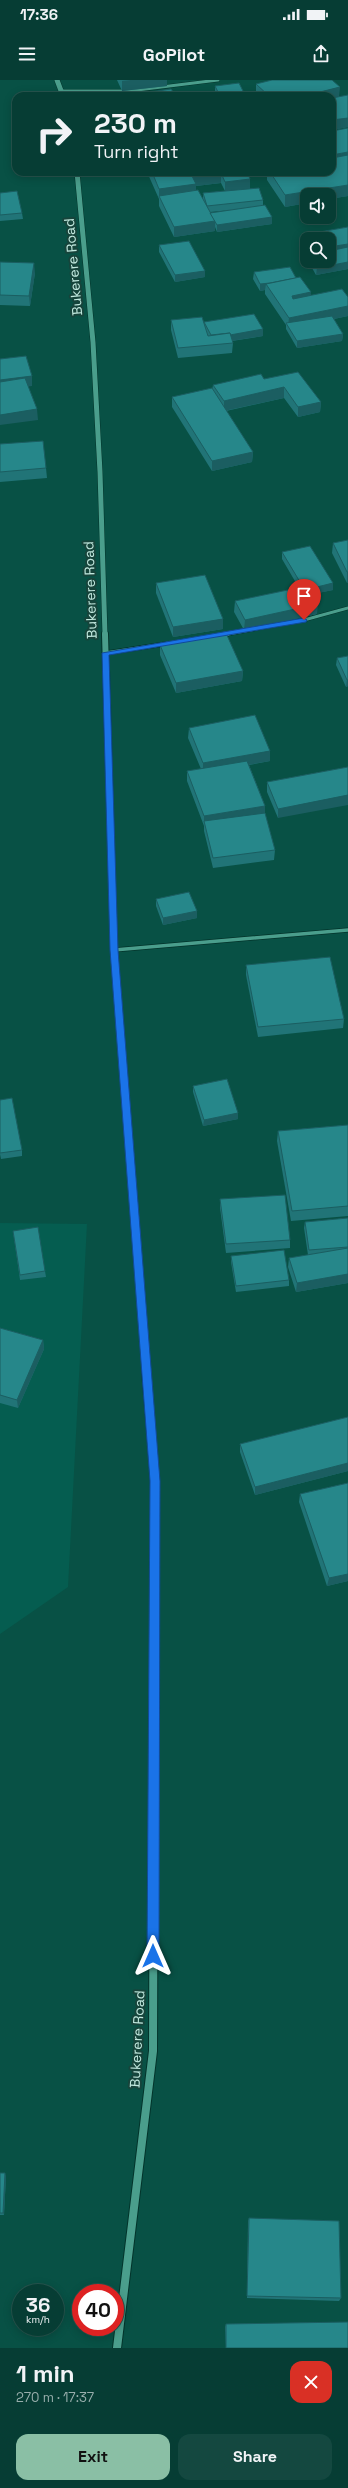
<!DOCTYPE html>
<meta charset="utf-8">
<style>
:root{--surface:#063d34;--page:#144840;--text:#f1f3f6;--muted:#98aeac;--line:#27564f;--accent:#8abfa5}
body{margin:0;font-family:"Space Grotesk",sans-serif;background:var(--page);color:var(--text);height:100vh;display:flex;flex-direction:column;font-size:15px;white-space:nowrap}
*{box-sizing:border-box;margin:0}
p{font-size:13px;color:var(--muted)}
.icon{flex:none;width:22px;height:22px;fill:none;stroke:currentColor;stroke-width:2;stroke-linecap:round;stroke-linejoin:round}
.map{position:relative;height:2268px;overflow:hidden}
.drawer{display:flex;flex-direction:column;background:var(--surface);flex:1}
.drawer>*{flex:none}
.top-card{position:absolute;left:12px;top:12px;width:324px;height:84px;border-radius:12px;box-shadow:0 2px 10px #0003,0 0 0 1px var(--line);background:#063d34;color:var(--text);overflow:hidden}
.fabs{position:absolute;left:300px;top:108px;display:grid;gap:8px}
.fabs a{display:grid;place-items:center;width:36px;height:36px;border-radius:8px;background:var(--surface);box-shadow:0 2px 10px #0003,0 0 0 1px var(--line);font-size:20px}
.speed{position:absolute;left:12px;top:2204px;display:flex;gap:8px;font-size:20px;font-weight:700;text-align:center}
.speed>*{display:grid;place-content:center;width:52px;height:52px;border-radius:50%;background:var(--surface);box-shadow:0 2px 10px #0003,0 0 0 1px var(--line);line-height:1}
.speed small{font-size:10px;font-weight:400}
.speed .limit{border:6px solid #d22;background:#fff;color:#111}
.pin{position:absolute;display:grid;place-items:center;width:34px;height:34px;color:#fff;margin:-41px -17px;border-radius:50% 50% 50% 0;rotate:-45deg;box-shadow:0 0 4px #0007}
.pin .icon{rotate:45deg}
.me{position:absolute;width:44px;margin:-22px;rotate:0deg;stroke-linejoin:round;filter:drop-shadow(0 0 3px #0008)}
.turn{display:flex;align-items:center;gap:14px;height:84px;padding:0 16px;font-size:18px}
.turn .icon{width:52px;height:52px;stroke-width:2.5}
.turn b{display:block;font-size:28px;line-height:34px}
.round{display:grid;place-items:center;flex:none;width:42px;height:42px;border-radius:12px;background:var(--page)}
.summary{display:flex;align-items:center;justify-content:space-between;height:68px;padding:0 16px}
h1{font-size:24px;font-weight:600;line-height:30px}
.button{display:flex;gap:8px;margin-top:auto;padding:8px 16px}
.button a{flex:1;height:46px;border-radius:12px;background:var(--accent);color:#111;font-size:16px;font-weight:600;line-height:46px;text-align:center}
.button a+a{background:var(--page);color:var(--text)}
.status{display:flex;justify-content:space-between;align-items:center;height:28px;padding:0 20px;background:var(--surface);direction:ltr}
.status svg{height:11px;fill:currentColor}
header{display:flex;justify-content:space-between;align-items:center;height:52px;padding:0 16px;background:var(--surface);font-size:18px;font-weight:600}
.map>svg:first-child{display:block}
.built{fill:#055d50}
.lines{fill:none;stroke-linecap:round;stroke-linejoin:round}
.minor-far1-casing{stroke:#03342b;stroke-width:4}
.minor-casing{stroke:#03342b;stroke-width:5}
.tertiary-far2-casing{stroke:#03342b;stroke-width:6}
.tertiary-far1-casing{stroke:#03342b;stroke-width:8}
.tertiary-casing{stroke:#03342b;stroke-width:10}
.minor-far1{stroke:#4a9e8c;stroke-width:3}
.minor{stroke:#4a9e8c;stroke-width:3.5}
.tertiary-far2{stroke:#4a9e8c;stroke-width:5}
.tertiary-far1{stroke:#4a9e8c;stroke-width:6}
.tertiary{stroke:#4a9e8c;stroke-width:8}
.wall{fill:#217477;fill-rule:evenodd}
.shaded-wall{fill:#1b5e61}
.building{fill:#26878a;stroke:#1b5e61}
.route{fill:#1a73e8;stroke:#114b97}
.labels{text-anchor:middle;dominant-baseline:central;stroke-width:4;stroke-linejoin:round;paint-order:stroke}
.street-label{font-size:14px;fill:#c1e8de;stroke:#17443b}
</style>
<div class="status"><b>17:36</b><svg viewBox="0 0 49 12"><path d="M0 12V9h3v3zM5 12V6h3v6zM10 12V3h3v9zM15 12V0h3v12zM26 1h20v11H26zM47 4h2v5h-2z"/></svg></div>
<header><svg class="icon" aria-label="menu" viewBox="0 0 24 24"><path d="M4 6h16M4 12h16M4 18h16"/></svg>GoPilot<svg class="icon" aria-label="share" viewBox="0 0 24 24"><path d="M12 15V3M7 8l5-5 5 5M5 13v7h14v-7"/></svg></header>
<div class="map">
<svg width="348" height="2268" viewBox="0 0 348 2268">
<rect width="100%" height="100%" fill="#085145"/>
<polygon class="built" points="0,1143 87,1144 68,1507 0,1554"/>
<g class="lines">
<defs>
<g id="minor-far1">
<polyline points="61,11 129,11 218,0"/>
<polyline points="223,555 304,540 348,528"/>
</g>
<g id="minor">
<polyline points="223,555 228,554"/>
<polyline points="106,573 165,564"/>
<polyline points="114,870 348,850"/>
</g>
<g id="tertiary-far2">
<polyline points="57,0 63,16"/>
<polyline points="77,92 93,262 100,392 105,555"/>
</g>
<polyline id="tertiary-far1" points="105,554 114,870 147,1291"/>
<polyline id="tertiary" points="117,2268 153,1971 155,1401 146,1290"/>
</defs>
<use href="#minor-far1" class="minor-far1-casing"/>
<use href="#minor" class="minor-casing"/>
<use href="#tertiary-far2" class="tertiary-far2-casing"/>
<use href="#tertiary-far1" class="tertiary-far1-casing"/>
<use href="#tertiary" class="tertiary-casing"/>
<use href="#minor-far1" class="minor-far1"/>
<use href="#minor" class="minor"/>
<use href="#tertiary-far2" class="tertiary-far2"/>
<use href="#tertiary-far1" class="tertiary-far1"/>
<use href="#tertiary" class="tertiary"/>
</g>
<g class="wall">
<polygon points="117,0 167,0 167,6 122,11"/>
<polygon points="256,4 339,17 348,47 332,50 332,16 259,16 256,14"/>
<polygon points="215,6 245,15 245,16 217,16 215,12"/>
<polygon points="348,48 348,116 329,119 329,115 307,115 307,123 285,127 267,100 267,92 332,92"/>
<path d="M147,92H247L250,109L263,120V125L272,144L217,152L215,147V151L174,157L159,126V119ZM221,103L225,111L203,113V119L196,110V106ZM232,130L210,133V132Z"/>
<polygon points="0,113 22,133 23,139 0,141"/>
<polygon points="348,147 348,189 316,195 308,181 329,181 329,159 308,159 308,154"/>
<polygon points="159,165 205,197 175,202 159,172"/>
<polygon points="0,182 35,193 30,226 0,225"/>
<polygon points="254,192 296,198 311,215 348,217 348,236 334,239 343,254 342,261 297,268 286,249 286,245 265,214 265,210 260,211 253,199"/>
<polygon points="171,240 204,243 204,242 263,249 263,256 232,261 233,263 232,273 178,278 171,250"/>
<polygon points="264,299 321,322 320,332 298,337 284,318 226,331 253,372 252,382 212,391 172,327 172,317 212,310 213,305"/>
<polygon points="0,364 46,388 47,398 0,402"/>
<polygon points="348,460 348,502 347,503 332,473 333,463"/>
<polygon points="282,472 333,510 312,514 317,534 244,550 234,532 235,521 299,508 282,479"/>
<polygon points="156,503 223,549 173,557 156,513"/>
<polygon points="160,565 243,591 242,601 176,613 160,575"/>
<polygon points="348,576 348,606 346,607 336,585 337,578"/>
<polygon points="189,648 270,681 249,685 265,726 265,734 275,770 274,780 213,788 204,751 204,746 187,701 187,691 201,689 188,658"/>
<polygon points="348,687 278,738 267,712 267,702"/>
<polygon points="156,819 197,831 197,838 163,845 156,826"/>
<polygon points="246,885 344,939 343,948 258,957 246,895"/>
<polygon points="193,1006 238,1039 203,1046 193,1012"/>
<polygon points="0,1020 22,1070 22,1076 1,1079 0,1074"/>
<polygon points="348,1045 348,1136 291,1141 277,1061 278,1051"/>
<polygon points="220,1119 290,1160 290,1168 226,1173 220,1128"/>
<polygon points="348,1138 348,1203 296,1212 288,1187 289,1178 308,1175 304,1148 305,1142"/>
<polygon points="13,1151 45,1191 46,1197 20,1200"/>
<polygon points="231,1176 289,1200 289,1206 236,1212 231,1182"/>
<polygon points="0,1248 43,1260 44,1269 18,1328 0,1323"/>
<polygon points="348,1337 348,1391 255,1415 240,1372 240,1364"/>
<polygon points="348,1403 348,1501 327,1506 299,1422 300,1414"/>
<polygon points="0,2093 6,2096 4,2135 0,2135"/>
<polygon points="249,2138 341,2218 339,2221 247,2218 248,2141"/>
<polygon points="226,2244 348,2268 226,2268 225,2247"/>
</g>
<g class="shaded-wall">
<polygon points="131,0 167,0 167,6 122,11 122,1"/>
<polygon points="340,7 339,17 332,19 332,16 304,16"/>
<polygon points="348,38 348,47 332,50 332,40"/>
<polygon points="348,72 348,82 332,85 332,75"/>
<polygon points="221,93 221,103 196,106 196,114 159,116 159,109 192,96"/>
<polygon points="250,99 250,109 225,112 225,102"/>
<polygon points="348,105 348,116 329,119 329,115 307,115 307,123 285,127 285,115"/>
<polygon points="272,137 272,144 217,152 217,145"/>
<polygon points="215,141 215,151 174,157 174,147"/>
<polygon points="348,164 348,170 329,174 329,167"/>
<polygon points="348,182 348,189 316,195 317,188"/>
<polygon points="34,183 35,193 30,226 29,216"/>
<polygon points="205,191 205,197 175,202 175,195"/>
<polygon points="297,199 266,204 265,210 260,211 260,204"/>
<polygon points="311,212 310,222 291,226 292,216"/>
<polygon points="348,226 348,236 289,248 288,246 289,238"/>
<polygon points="263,249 263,256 212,264 212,258"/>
<polygon points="343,254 342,261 297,268 297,261"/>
<polygon points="32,296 32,306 0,310 0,300"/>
<polygon points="284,307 284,318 224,331 224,321"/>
<polygon points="321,322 320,332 298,337 298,327"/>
<polygon points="37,329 38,340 0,345 0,335"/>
<polygon points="253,372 252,382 212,391 212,381"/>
<polygon points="347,492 348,492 348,502 347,503"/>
<polygon points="333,503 333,510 304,516 304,510"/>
<polygon points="318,524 317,534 244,550 245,540"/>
<polygon points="223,539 223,549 173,557 173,547"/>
<polygon points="243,591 242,601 176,613 176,603"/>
<polygon points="347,600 348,600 348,606 346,607"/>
<polygon points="270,671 270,681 203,693 203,683"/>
<polygon points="348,715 348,725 278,738 278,729"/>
<polygon points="265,726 265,736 204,741 204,736"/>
<polygon points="197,831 197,838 163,845 163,838"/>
<polygon points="238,1033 238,1039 203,1046 204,1040"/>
<polygon points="348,1194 348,1203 296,1212 297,1203"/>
<polygon points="43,1260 44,1269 18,1328 17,1320"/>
<polygon points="348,1383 348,1391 255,1415 255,1407"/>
<polygon points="348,1494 348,1501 327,1506 329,1498"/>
<polygon points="5,2093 6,2096 4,2135 3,2133"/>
</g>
<g class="building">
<polygon points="272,0 332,0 340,7 304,16 269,16 256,4"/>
<polygon points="239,3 245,15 234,16 220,16 215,6"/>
<polygon points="171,9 176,16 139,16 137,14"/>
<polygon points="348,15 348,38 332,40 332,18"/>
<polygon points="348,48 348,72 332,75 332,51"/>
<polygon points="348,75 348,105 285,115 270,92 332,92 332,78"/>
<polygon points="152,92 247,92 250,99 225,102 221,93 192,96 196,104 159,109"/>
<polygon points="259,108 263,120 207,126 203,113"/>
<polygon points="198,110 215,141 174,147 159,116"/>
<polygon points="17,111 22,133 0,135 0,113"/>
<polygon points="265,125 272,137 217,145 210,133"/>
<polygon points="348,147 348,164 329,167 329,159 311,159 308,154"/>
<polygon points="189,161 205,191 175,195 159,165"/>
<polygon points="348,167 348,182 317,188 312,181 329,181 329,171"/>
<polygon points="0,182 34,183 29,216 0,215"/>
<polygon points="290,187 296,198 270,203 260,204 254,192"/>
<polygon points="300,197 311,212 292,216 293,219 342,209 348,217 348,226 289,238 266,204"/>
<polygon points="254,234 263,249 230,255 230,253 211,255 204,242"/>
<polygon points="332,236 343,254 297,261 286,243"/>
<polygon points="202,237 208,256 230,253 233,263 178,268 171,240"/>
<polygon points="26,276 32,296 0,300 0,279"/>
<polygon points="298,292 321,322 298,327 284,307 224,321 213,305 261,294 264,299"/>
<polygon points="25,298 37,329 0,335 0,302"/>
<polygon points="212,308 253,372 212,381 172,317"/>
<polygon points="43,361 46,388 0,392 0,364"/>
<polygon points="348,460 348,492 347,492 333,463"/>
<polygon points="310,466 333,503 309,509 307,506 303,507 282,472"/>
<polygon points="205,495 223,539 173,547 156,503"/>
<polygon points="307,506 318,524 245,540 235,521"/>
<polygon points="226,553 243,591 176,603 160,565"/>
<polygon points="348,576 348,600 347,600 337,578"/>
<polygon points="255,635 270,671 203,683 189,648"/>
<polygon points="247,681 265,726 204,736 187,691"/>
<polygon points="348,687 348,715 278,729 267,702"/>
<polygon points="265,733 275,770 213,778 204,741"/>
<polygon points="189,812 197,831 163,838 156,819"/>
<polygon points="330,877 344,939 258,947 246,885"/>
<polygon points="227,999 238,1033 204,1040 193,1006"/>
<polygon points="12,1018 22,1070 0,1073 0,1020"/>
<polygon points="348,1045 348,1126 292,1131 278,1051"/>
<polygon points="285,1115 290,1160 226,1164 220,1119"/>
<polygon points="348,1138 348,1167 309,1170 305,1142"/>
<polygon points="38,1147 45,1191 20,1195 13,1151"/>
<polygon points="348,1168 348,1194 297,1203 289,1178"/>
<polygon points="284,1170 289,1200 236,1206 231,1176"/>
<polygon points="0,1248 43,1260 17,1320 0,1315"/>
<polygon points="348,1337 348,1383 255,1407 240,1364"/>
<polygon points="348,1403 348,1494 329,1498 300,1414"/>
<polygon points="0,2093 5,2093 3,2133 0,2133"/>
<polygon points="249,2138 339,2141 341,2218 247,2216"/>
<polygon points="348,2242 348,2268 226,2268 226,2244"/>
</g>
<polygon class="route" points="304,538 307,540 306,542 109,575 118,870 160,1401 159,1876 153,1882 147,1876 150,1401 110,870 102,573"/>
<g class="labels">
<g class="street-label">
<text transform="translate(73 187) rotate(-95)">Bukerere Road</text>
<text transform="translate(90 510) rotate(-92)">Bukerere Road</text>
<text transform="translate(137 1959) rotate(-87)">Bukerere Road</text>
</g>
</g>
</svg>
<div class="fabs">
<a><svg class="icon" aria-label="sound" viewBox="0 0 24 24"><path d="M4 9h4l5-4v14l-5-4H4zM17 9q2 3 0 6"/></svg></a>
<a><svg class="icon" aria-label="search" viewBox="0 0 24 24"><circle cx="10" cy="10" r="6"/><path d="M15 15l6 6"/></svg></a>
</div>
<div class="speed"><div>36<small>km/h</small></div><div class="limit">40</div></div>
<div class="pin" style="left:304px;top:540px;background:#d93025"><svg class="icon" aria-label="arrive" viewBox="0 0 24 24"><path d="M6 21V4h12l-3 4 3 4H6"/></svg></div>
<svg class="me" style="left:153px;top:1876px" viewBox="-20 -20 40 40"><path d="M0-17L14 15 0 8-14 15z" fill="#1a73e8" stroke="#fff" stroke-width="4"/></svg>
<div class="top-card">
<div class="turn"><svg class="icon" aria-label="right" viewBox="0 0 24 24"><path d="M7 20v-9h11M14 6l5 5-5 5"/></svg><div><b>230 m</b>Turn right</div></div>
</div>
</div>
<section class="drawer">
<div class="summary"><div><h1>1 min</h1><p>270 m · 17:37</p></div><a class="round" style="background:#d93025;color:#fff"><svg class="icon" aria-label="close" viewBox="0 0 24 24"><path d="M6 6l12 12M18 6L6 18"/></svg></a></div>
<div class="button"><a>Exit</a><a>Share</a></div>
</section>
